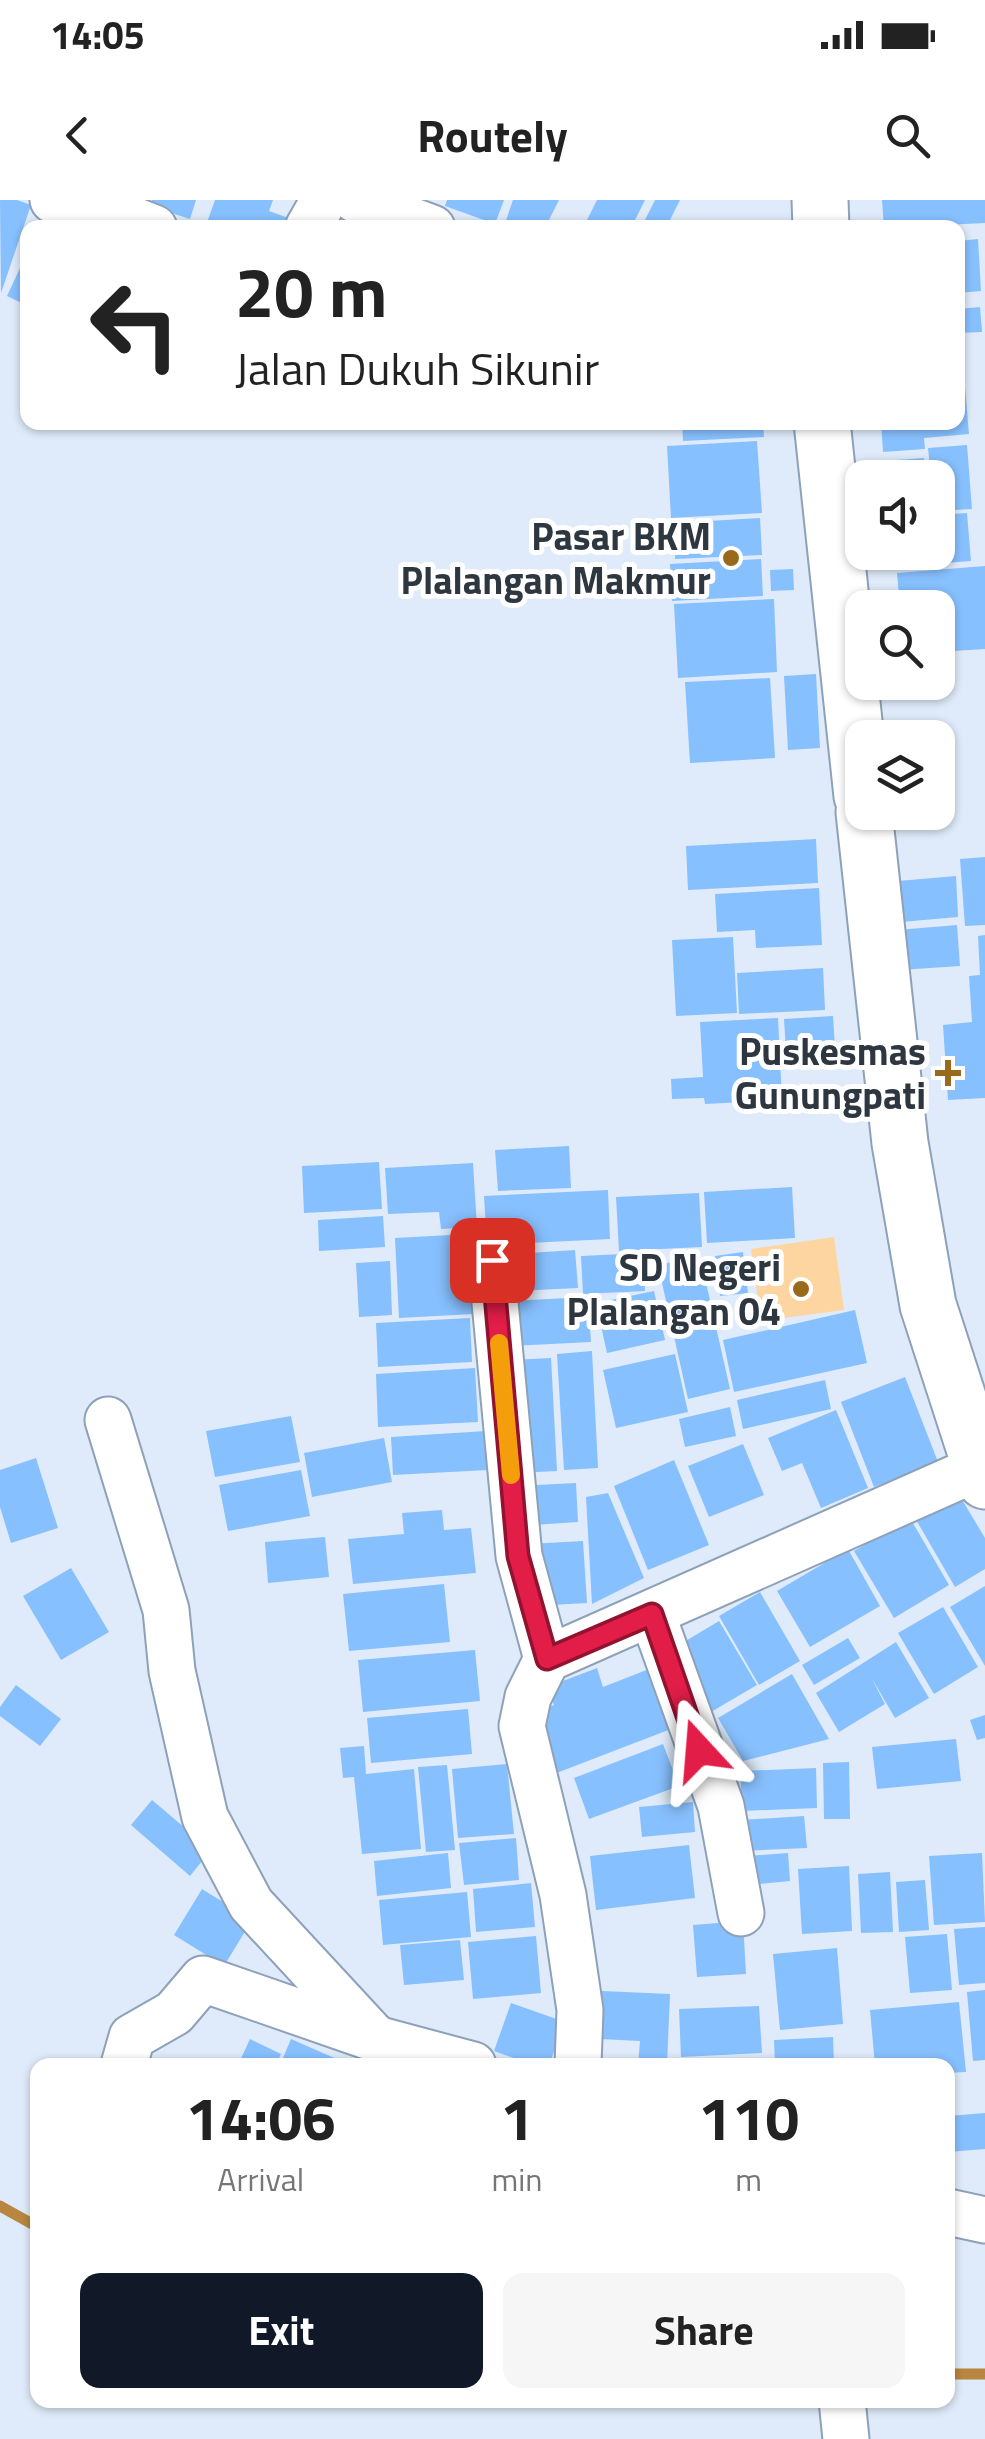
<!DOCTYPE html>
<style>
:root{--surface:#fff;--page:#f6f6f6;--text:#222;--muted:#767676;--accent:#111827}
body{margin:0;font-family:"Titillium Web",sans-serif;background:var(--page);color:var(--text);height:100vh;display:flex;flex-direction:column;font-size:38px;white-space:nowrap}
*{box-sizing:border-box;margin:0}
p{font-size:32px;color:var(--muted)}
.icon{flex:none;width:55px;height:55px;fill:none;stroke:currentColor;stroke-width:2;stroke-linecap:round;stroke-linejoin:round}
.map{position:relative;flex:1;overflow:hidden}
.details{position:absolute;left:30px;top:1858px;width:925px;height:350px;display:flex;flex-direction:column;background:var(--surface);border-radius:20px;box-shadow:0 2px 8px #0004}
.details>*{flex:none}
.hud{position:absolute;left:20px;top:20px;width:945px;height:210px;border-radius:20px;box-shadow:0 2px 8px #0004;background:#fff;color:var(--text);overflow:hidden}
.buttons{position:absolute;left:845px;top:260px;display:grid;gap:20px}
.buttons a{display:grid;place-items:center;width:110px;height:110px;border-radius:20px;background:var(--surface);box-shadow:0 2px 8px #0004;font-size:50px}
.pin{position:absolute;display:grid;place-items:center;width:85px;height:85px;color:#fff;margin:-42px;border-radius:20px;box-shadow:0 5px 15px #0006}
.me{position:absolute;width:110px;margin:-55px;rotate:341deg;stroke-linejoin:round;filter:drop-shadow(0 0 8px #0008)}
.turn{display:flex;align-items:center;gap:35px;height:210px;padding:0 50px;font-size:45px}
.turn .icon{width:130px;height:130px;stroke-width:2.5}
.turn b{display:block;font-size:70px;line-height:85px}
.eta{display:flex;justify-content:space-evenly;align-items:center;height:170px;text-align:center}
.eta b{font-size:60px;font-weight:700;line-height:70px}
.cta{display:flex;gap:20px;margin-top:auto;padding:20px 50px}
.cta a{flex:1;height:115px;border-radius:20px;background:var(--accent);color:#fff;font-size:40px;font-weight:700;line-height:115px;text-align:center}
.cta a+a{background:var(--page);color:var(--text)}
.status{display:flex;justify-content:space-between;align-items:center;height:70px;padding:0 50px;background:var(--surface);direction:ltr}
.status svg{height:28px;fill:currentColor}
header{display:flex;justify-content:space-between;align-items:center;height:130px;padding:0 50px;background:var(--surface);font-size:45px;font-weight:700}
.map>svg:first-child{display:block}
.green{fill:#fdd5a0}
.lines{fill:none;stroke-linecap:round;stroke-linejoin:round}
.stream{stroke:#b8863e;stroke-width:11}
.building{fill:#87c0fe}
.street-casing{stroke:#8da1b8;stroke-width:49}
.primary-casing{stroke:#8da1b8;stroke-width:59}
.street{stroke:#fff;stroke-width:45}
.primary{stroke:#fff;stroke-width:55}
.route-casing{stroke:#92132f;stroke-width:25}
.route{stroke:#e11d48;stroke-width:18}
.slow{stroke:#f59e0b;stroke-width:18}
.poi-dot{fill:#9a6a1c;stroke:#fff;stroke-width:4}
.labels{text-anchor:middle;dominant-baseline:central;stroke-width:10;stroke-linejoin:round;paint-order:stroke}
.poi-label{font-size:38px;font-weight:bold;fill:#2e3640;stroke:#fff;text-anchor:end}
</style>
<div class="status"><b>14:05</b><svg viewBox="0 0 49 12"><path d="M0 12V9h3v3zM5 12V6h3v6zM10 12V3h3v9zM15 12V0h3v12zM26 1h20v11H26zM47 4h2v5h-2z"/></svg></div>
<header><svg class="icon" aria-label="back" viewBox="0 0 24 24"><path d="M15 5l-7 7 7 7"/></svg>Routely<svg class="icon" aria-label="search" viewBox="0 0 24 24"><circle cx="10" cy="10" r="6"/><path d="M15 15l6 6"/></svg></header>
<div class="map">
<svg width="985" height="2239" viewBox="0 0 985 2239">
<rect width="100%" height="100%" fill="#dfebfa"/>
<polygon class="green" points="834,1037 844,1110 761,1121 751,1049"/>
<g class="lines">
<g class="stream">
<polyline points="0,2006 34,2025 38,2023"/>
<polyline points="948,2174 985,2174"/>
<polyline points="638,2200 641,2200"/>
</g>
</g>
<g class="building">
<polygon points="0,0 17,0 31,5 1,93"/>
<polygon points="152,0 196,0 190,19 150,6"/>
<polygon points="215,0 273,0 269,11 294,20 291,28 205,28"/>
<polygon points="447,0 504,0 495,24 445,6"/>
<polygon points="513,0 559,0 545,28 509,28 504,26"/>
<polygon points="597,0 645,0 631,28 583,28"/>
<polygon points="655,0 680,0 666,28 641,28"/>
<polygon points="882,0 985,0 985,23 884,28"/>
<polygon points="978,39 981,91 958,93 958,41"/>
<polygon points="28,51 28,106 7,96"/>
<polygon points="980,107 982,132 958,133 958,109"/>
<polygon points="958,139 961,139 969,234 924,238 925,249 883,252 881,222 958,222"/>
<polygon points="682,222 763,222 764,237 683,241"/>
<polygon points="757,241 762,313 671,318 667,246"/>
<polygon points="967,245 972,309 938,311 938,278 931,278 928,248"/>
<polygon points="924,258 925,278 862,278 862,291 859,291 857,263"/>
<polygon points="967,313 971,361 893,367 892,352 938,352 938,315"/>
<polygon points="760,318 762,355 675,359 674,323"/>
<polygon points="761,359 763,396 672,401 670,364"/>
<polygon points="985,366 985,449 938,452 938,408 900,408 897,373"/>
<polygon points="793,369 794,390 771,391 770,370"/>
<polygon points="774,399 777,472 678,478 674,404"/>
<polygon points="816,474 820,548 788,550 784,476"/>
<polygon points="770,478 775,558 690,563 685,482"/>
<polygon points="816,639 818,683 688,690 686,646"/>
<polygon points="985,657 985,725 965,726 960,659"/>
<polygon points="956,676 958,717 901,722 898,681"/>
<polygon points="819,688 822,745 756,748 755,730 717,732 715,694"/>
<polygon points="957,725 960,766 900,770 897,730"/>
<polygon points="985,735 985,898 948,900 943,825 972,822 969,776 980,775 978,736"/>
<polygon points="733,737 737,813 676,816 672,740"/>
<polygon points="823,768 825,810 739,814 737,773"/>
<polygon points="833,816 836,865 787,868 784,819"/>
<polygon points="778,818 782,900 705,904 704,898 672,899 671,879 703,877 700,822"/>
<polygon points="569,946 571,988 498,991 495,950"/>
<polygon points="379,962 382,1009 304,1013 302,966"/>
<polygon points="473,963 477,1027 441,1029 439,1012 388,1014 385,968"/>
<polygon points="792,987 795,1038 707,1043 704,992"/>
<polygon points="608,990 610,1039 487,1045 484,996"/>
<polygon points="699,993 702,1047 619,1051 616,997"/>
<polygon points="383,1016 385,1047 319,1051 318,1020"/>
<polygon points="469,1034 474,1114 399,1118 395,1038"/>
<polygon points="575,1050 578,1088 516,1091 514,1054"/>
<polygon points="743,1052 748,1093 720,1096 715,1056"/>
<polygon points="643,1053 645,1091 583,1094 581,1056"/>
<polygon points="700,1056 730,1189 688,1199 658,1065"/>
<polygon points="390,1061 392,1115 359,1117 356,1063"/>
<polygon points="654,1091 665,1140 607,1153 596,1103"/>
<polygon points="588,1097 591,1142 511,1146 508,1101"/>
<polygon points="855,1110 867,1163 734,1192 723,1140"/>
<polygon points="470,1118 472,1162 378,1167 376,1123"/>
<polygon points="592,1151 598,1268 564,1270 557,1154"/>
<polygon points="675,1154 688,1212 616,1228 603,1170"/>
<polygon points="551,1158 557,1271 517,1273 511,1160"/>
<polygon points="475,1168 478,1222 378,1227 376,1174"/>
<polygon points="905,1177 938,1262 874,1287 841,1202"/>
<polygon points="825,1180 831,1209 743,1229 737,1200"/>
<polygon points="730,1207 736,1236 685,1247 679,1219"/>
<polygon points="836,1210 868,1288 821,1308 802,1263 782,1271 768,1238"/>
<polygon points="291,1216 300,1262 215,1277 206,1231"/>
<polygon points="486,1231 488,1270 393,1275 391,1237"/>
<polygon points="384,1238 392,1282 312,1297 304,1253"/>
<polygon points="743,1244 764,1295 709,1317 688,1266"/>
<polygon points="36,1258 58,1328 11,1343 0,1307 0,1270"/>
<polygon points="674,1260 709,1345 648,1370 614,1286"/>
<polygon points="301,1270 310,1316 228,1331 219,1285"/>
<polygon points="576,1283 578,1322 519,1326 517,1286"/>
<polygon points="608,1293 644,1378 592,1404 586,1297"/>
<polygon points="958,1293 985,1338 985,1369 955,1387 915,1318"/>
<polygon points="442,1310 444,1330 471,1328 476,1373 353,1384 348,1339 404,1334 402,1313"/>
<polygon points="910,1318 949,1385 894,1418 854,1351"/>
<polygon points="325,1337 329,1377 268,1383 265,1342"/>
<polygon points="583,1341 587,1403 533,1406 529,1344"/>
<polygon points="848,1349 880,1406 810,1447 777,1391"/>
<polygon points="71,1368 109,1432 61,1460 23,1396"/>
<polygon points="444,1384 450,1442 349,1451 343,1394"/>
<polygon points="985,1386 985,1466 950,1407"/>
<polygon points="760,1392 800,1461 759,1485 719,1416"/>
<polygon points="943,1407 978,1467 934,1494 898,1433"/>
<polygon points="719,1421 757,1485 711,1512 674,1448"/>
<polygon points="848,1438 860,1458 814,1485 802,1465"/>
<polygon points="896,1442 929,1498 895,1518 871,1477 885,1504 839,1532 816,1493"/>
<polygon points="475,1450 480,1501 363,1512 358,1460"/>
<polygon points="597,1468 603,1487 649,1469 671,1529 554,1574 531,1514 554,1505 547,1487"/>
<polygon points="792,1474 829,1539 743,1561 718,1518"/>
<polygon points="16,1485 61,1519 40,1546 0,1516 0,1507"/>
<polygon points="468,1509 472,1554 371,1563 367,1518"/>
<polygon points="985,1515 985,1538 977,1540 970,1520"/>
<polygon points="956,1539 961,1581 877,1589 872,1547"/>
<polygon points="663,1544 679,1586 589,1619 574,1578"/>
<polygon points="364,1546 366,1574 414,1569 421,1649 362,1654 354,1577 343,1578 340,1548"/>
<polygon points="849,1562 850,1619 824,1619 823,1563"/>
<polygon points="507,1564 514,1634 458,1638 452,1569"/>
<polygon points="447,1565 455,1650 426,1652 418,1567"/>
<polygon points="816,1568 817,1608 742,1611 740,1571"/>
<polygon points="152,1600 211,1650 190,1676 131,1625"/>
<polygon points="693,1602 695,1632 642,1637 639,1607"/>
<polygon points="804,1616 807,1648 743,1651 741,1620"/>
<polygon points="516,1638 519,1680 464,1685 459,1643"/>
<polygon points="689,1645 695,1698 596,1710 590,1656"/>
<polygon points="448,1653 451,1688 377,1696 374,1661"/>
<polygon points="788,1653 790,1681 737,1686 734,1657"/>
<polygon points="982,1653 985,1722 934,1725 929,1656"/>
<polygon points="849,1666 852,1731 802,1734 798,1669"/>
<polygon points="890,1672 893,1732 861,1733 858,1674"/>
<polygon points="925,1680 929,1730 899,1732 896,1682"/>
<polygon points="531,1683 535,1727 476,1732 473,1689"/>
<polygon points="202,1689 252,1720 224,1766 174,1735"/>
<polygon points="467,1692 471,1737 383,1745 379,1700"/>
<polygon points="743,1721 746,1774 697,1777 693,1725"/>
<polygon points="985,1727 985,1783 959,1785 954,1729"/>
<polygon points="947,1734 952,1790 910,1793 905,1737"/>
<polygon points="536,1736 541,1793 473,1799 468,1742"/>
<polygon points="460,1740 464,1780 404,1785 400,1745"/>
<polygon points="837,1748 843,1824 780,1830 773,1754"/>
<polygon points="985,1790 985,1860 973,1861 967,1792"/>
<polygon points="602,1791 670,1794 667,1865 638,1865 640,1841 600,1839"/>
<polygon points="959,1802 966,1872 948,1873 948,1865 875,1865 870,1810"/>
<polygon points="511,1803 565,1822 549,1865 533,1865 494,1851"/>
<polygon points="759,1806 762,1853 681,1857 679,1809"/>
<polygon points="833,1837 834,1865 775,1865 774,1840"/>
<polygon points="250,1839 281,1854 276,1865 238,1865"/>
<polygon points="291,1839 339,1860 337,1865 280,1865"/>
<polygon points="985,1913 985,1949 948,1952 948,1916"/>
</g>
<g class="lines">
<defs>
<g id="street">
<polyline points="53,0 121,15 154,28"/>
<polyline points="356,0 432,28"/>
<polyline points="308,28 324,0"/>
<polyline points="491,1060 519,1356 547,1459"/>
<polyline points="108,1220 166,1410 172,1471 205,1617 251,1704 376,1839"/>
<polyline points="652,1414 721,1606 741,1713"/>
<polyline points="124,1865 132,1837 174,1813 203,1779 376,1839 473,1865"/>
<polyline points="578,1865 580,1810 563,1695 522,1526 528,1497 547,1459 985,1265"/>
<polyline points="948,2012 985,2020"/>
<polyline points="842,2200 846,2239"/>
</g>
<g id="primary">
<polyline points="820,0 821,28"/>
<polyline points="822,222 862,596"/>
<polyline points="864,612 900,943 928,1105 985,1281"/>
</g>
</defs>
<use href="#street" class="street-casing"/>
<use href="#primary" class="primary-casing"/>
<use href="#street" class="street"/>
<use href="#primary" class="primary"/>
</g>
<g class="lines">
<defs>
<polyline id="route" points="492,1060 518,1356 547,1459 652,1414 699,1550"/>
</defs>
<use href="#route" class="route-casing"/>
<use href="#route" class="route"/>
<polyline class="slow" points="499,1143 511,1275"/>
</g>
<g class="poi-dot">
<circle cx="731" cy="358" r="10"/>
<path d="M943 858h10v10h10v10h-10v10h-10v-10h-10v-10h10z"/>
<circle cx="801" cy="1089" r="10"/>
</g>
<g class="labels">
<g class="poi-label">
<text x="711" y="336">Pasar BKM<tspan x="711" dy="44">Plalangan Makmur</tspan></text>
<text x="926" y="851">Puskesmas<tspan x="926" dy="44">Gunungpati</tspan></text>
<text x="781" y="1067">SD Negeri<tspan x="781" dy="44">Plalangan 04</tspan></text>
</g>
</g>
</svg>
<div class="buttons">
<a><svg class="icon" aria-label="sound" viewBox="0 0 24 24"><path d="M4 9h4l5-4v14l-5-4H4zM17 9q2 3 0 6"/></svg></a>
<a><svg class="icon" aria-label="search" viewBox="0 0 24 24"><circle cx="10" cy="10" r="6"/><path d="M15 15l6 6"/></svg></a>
<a><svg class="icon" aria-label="layers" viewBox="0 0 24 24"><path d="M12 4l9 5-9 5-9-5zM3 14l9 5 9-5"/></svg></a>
</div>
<div class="pin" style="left:492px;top:1060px;background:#d93025"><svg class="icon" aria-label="arrive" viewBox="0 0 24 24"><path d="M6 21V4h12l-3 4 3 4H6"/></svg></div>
<svg class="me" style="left:699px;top:1550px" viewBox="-20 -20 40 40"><path d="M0-17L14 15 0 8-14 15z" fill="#e11d48" stroke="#fff" stroke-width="4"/></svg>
<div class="hud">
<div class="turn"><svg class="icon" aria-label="left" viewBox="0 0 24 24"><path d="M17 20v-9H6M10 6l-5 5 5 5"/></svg><div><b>20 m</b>Jalan Dukuh Sikunir</div></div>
</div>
<section class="details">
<div class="eta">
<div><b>14:06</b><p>Arrival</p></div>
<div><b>1</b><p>min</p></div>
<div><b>110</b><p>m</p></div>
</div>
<div class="cta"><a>Exit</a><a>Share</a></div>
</section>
</div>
